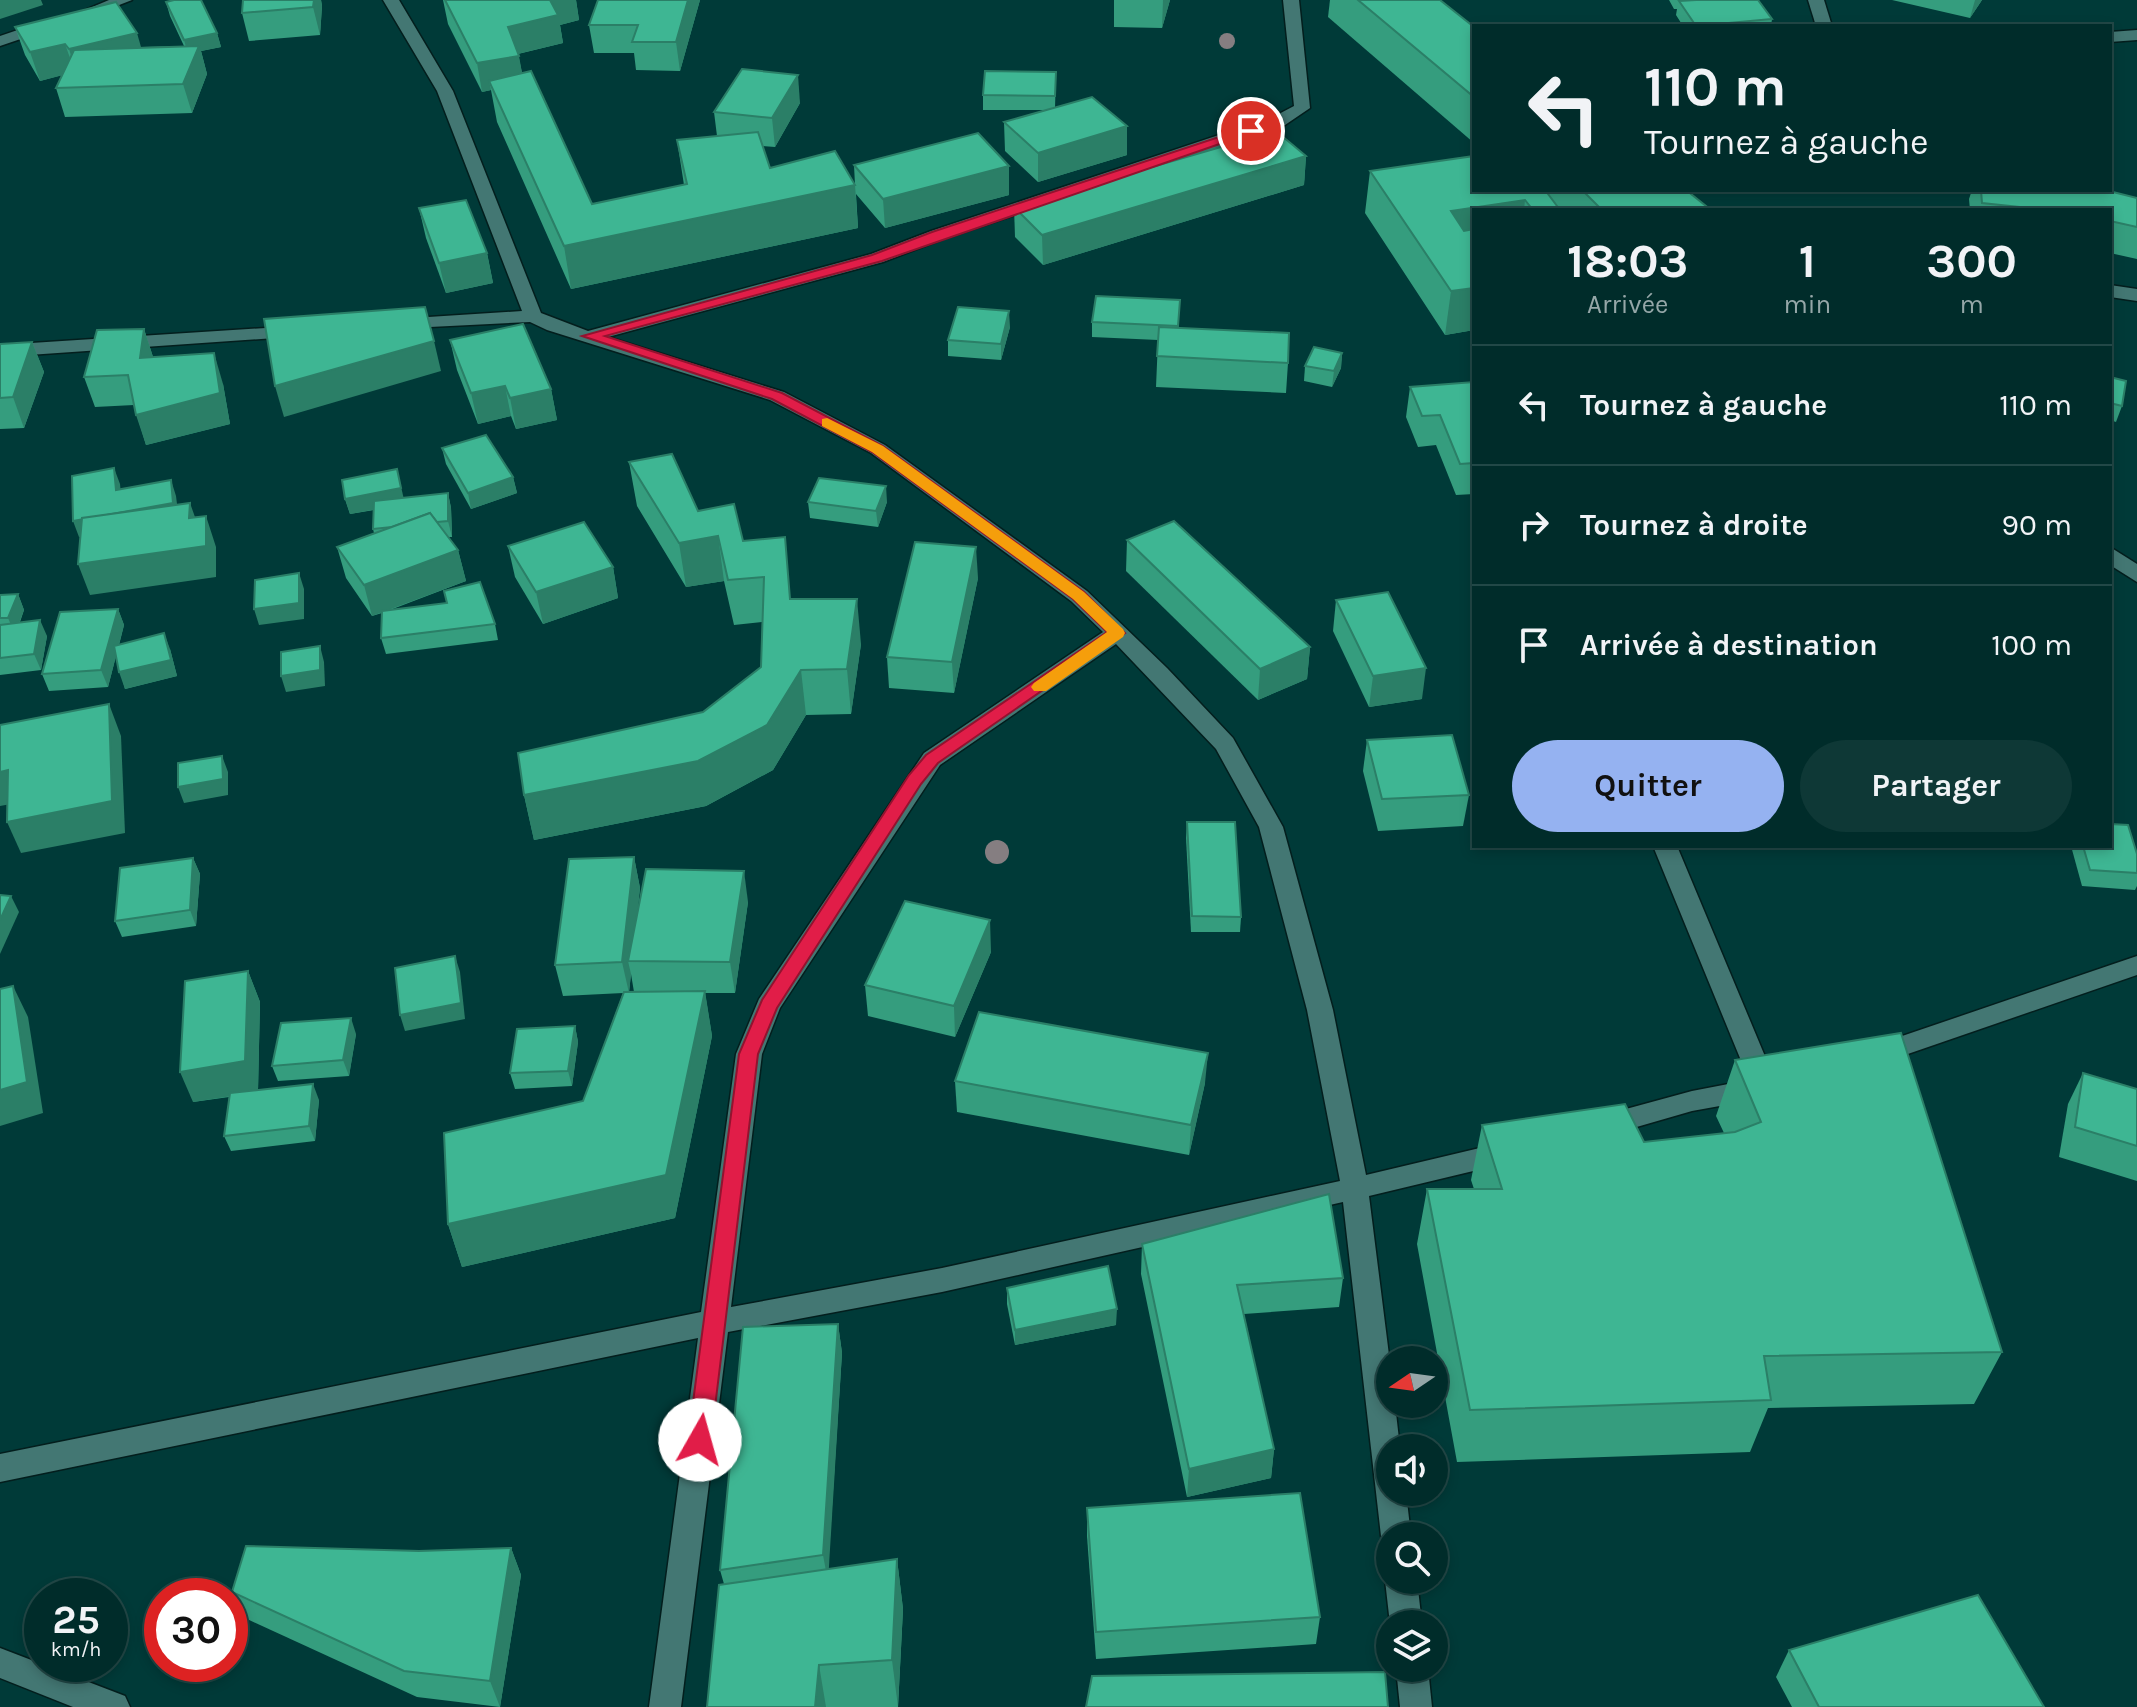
<!DOCTYPE html>
<html lang="fr">
<meta charset="utf-8">
<style>
:root{--surface:#002c2a;--page:#0e3836;--text:#f1f3f6;--muted:#95a7a8;--line:#224847;--accent:#95b2f1}
body{margin:0;font-family:Karla,sans-serif;background:var(--page);color:var(--text);height:100vh;display:flex;flex-direction:column;font-size:30px;white-space:nowrap}
*{box-sizing:border-box;margin:0}
p{font-size:26px;color:var(--muted)}
.icon{flex:none;width:44px;height:44px;fill:none;stroke:currentColor;stroke-width:2;stroke-linecap:round;stroke-linejoin:round}
.map{position:relative;flex:1;overflow:hidden}
.side{position:absolute;left:1472px;top:208px;width:640px;height:640px;display:flex;flex-direction:column;background:var(--surface);border-radius:0px;box-shadow:0 4px 12px #0003,0 0 0 2px var(--line)}
.side>*{flex:none}
.hud{position:absolute;left:1472px;top:24px;width:640px;height:168px;border-radius:0px;box-shadow:0 4px 12px #0003,0 0 0 2px var(--line);background:#002c2a;color:var(--text);overflow:hidden}
.needle{width:52px;rotate:257deg}
.tools{position:absolute;left:1376px;top:1346px;display:grid;gap:16px}
.tools a{display:grid;place-items:center;width:72px;height:72px;border-radius:50%;background:var(--surface);box-shadow:0 4px 12px #0003,0 0 0 2px var(--line);font-size:40px}
.speed{position:absolute;left:24px;top:1578px;display:flex;gap:16px;font-size:40px;font-weight:700;text-align:center}
.speed>*{display:grid;place-content:center;width:104px;height:104px;border-radius:50%;background:var(--surface);box-shadow:0 4px 12px #0003,0 0 0 2px var(--line);line-height:1}
.speed small{font-size:20px;font-weight:400}
.speed .limit{border:12px solid #d22;background:#fff;color:#111}
.pin{position:absolute;display:grid;place-items:center;width:68px;height:68px;color:#fff;margin:-34px;border:4px solid #fff;border-radius:50%;box-shadow:0 2px 8px #0007}
.me{position:absolute;width:88px;margin:-44px;rotate:7deg;stroke-linejoin:round;filter:drop-shadow(0 0 6px #0008)}
.turn{display:flex;align-items:center;gap:28px;height:168px;padding:0 40px;font-size:36px}
.turn .icon{width:104px;height:104px;stroke-width:2.5}
.turn b{display:block;font-size:56px;line-height:68px}
.eta{display:flex;justify-content:space-evenly;align-items:center;height:136px;text-align:center}
.eta b{font-size:48px;font-weight:700;line-height:56px}
.cta{display:flex;gap:16px;margin-top:auto;padding:16px 40px}
.cta a{flex:1;height:92px;border-radius:48px;background:var(--accent);color:#111;font-size:32px;font-weight:700;line-height:92px;text-align:center}
.cta a+a{background:var(--page);color:var(--text)}
ul{padding:0;list-style:none}
li{display:flex;align-items:center;gap:24px;height:120px;padding:0 40px;border-top:2px solid var(--line)}
li div{flex:1}
li b{display:block;font-size:30px}
li em{font-style:normal}
.map>svg:first-child{display:block}
.lines{fill:none;stroke-linecap:round;stroke-linejoin:round}
.street-casing{stroke:#031e1d;stroke-width:3}
.street{fill:#437773;fill-rule:evenodd}
.tree{fill:#857e81}
.wall{fill:#359d7e;fill-rule:evenodd}
.shaded-wall{fill:#2b7f67}
.building{fill:#3eb693;stroke:#2b7f67;stroke-width:2}
.route{fill:#e11d48;stroke:#92132f;stroke-width:2}
.slow{fill:#f59e0b}
</style>
<div class="map">
<svg width="2137" height="1707" viewBox="0 0 2137 1707">
<rect width="100%" height="100%" fill="#003a38"/>
<g class="lines">
<defs>
<g id="street">
<polygon points="109,0 132,0 86,18 78,13"/>
<path d="M383,0H399L453,91L541,313L588,331L871,254L931,231L1273,117L1294,106L1283,0H1299L1310,108L1285,125L943,239L883,262L608,337L784,392L885,445L1087,591L1167,668L1233,738L1283,827L1333,1010L1366,1175L1505,1142L1515,1145L1518,1153L1515,1161L1369,1196L1390,1363V1404H1395L1400,1448H1390V1492H1406L1411,1536H1390V1548L1385,1546L1381,1536L1343,1202L942,1292L728,1332L681,1707H649L698,1338L0,1482V1454L701,1312L736,1054L759,999L924,753L1103,632L1071,601L871,453L770,400L547,330L530,322L390,329L388,325L397,319L522,311L437,91ZM1116,644L1216,749L1259,827L1307,1010L1340,1181L942,1268L731,1307L762,1054L780,1008L940,765Z"/>
<polygon points="1808,0 1824,0 1832,26 1816,26"/>
<polygon points="47,20 55,25 53,28 0,46 0,36"/>
<polygon points="2137,30 2137,40 2110,42 2110,32"/>
<polygon points="2110,285 2137,289 2137,301 2110,297"/>
<polygon points="297,326 304,328 306,332 304,336 0,357 0,345"/>
<polygon points="2110,547 2137,564 2137,582 2110,565"/>
<polygon points="1653,846 1677,846 1777,1085 1773,1092 1753,1100 1692,1111 1602,1137 1593,1134 1589,1126 1593,1118 1692,1091 1749,1080"/>
<polygon points="2137,956 2137,975 1873,1066 1864,1063 1860,1056 1864,1049"/>
<polygon points="1390,1570 1390,1580 1417,1580 1422,1624 1390,1624 1385,1580"/>
<polygon points="0,1648 125,1696 130,1707 73,1707 0,1678"/>
<polygon points="1396,1668 1428,1668 1432,1707 1400,1707"/>
</g>
</defs>
<use href="#street" class="street-casing"/>
<use href="#street" class="street"/>
</g>
<g class="tree">
<circle cx="1227" cy="41" r="8"/>
<circle cx="997" cy="852" r="12"/>
</g>
<g class="wall">
<polygon points="243,0 321,0 322,6 320,35 249,41 242,13"/>
<polygon points="443,0 576,0 579,20 560,25 563,43 518,54 522,73 592,204 684,185 677,140 717,136 714,112 800,103 775,147 762,146 770,168 855,185 854,165 1009,195 885,228 856,194 858,228 571,289 497,122 491,90 482,92 448,24"/>
<polygon points="700,0 680,71 636,70 634,53 594,53 589,25"/>
<polygon points="1114,0 1170,0 1162,28 1114,27"/>
<polygon points="1330,0 1440,0 1474,27 1474,143 1328,17"/>
<polygon points="1669,0 1758,0 1772,19 1771,26 1683,26 1676,15 1677,9 1674,9"/>
<polygon points="1892,0 1982,0 1970,18"/>
<polygon points="166,2 217,33 221,47 201,51 207,74 192,113 65,117 56,88 62,75 40,81 25,55 15,27 141,47 184,46 170,16"/>
<polygon points="1056,72 1055,108 1127,126 1127,155 1038,182 1005,151 1004,122 1046,110 983,110 983,95"/>
<polygon points="1306,156 1304,185 1043,265 1015,237 1014,207"/>
<polygon points="1370,171 1546,191 1546,190 1686,190 1711,210 1474,210 1474,330 1445,335 1365,213"/>
<polygon points="1972,190 2105,190 2137,198 2137,259 2110,253 2110,210 1970,210 1969,199"/>
<polygon points="419,208 487,253 493,283 446,293 426,238"/>
<polygon points="1180,300 1178,328 1288,363 1286,393 1156,387 1158,340 1092,337 1092,322"/>
<polygon points="1010,327 1001,360 948,356 948,340"/>
<polygon points="144,329 153,357 223,384 230,424 146,445 134,405 95,407 84,377"/>
<polygon points="450,340 551,389 557,420 516,429 511,416 478,424 457,370"/>
<polygon points="32,342 44,372 24,428 0,429 0,344"/>
<polygon points="1342,353 1341,368 1332,387 1304,381 1305,366"/>
<polygon points="2110,377 2122,406 2116,422 2110,420"/>
<polygon points="1474,382 1474,494 1456,495 1436,445 1418,447 1406,417 1410,387"/>
<polygon points="442,448 513,477 517,493 471,509 446,464"/>
<polygon points="629,462 698,511 743,541 791,599 861,644 851,714 806,715 773,770 706,806 534,840 524,795 703,712 761,667 762,622 734,625 724,581 686,587 637,506"/>
<polygon points="448,493 451,508 452,537 448,537 458,550 466,581 390,610 495,624 498,640 386,654 381,638 382,613 372,616 346,578 337,547 374,533 373,529 374,510 350,514 345,499 404,498"/>
<polygon points="808,502 887,502 878,527 810,518"/>
<polygon points="1127,540 1310,647 1307,679 1258,700 1126,571"/>
<polygon points="508,546 613,567 618,598 543,624 515,577"/>
<polygon points="978,578 954,693 889,688 887,657"/>
<polygon points="18,594 24,610 20,622 47,636 41,670 0,675 0,595"/>
<polygon points="1336,600 1422,699 1369,707 1333,631"/>
<polygon points="118,609 124,625 119,645 170,649 177,676 125,689 116,656 108,687 49,691 42,674"/>
<polygon points="1367,740 1469,795 1463,826 1378,831 1363,771"/>
<polygon points="1187,822 1241,917 1240,932 1191,932 1186,838"/>
<polygon points="2071,846 2110,846 2137,854 2137,886 2135,890 2082,886"/>
<path d="M634,857L640,888L637,915L748,902L735,993H705L712,1036L675,1218L462,1267L448,1224L583,1101L623,993L563,996L555,965ZM631,974L634,992H629Z"/>
<polygon points="193,858 200,874 196,926 122,937 115,921"/>
<polygon points="991,952 955,1037 868,1016 865,985"/>
<polygon points="248,971 260,1002 258,1090 319,1100 315,1141 231,1151 224,1136 229,1097 193,1102"/>
<polygon points="575,1026 578,1042 572,1086 515,1089 510,1073"/>
<polygon points="356,1034 349,1076 278,1081 272,1066"/>
<polygon points="1735,1060 2002,1352 1974,1404 1768,1408 1750,1452 1457,1462 1417,1244 1427,1189 1474,1189 1471,1180 1482,1125 1644,1142 1724,1133 1716,1116"/>
<polygon points="2083,1073 2137,1089 2137,1181 2059,1157 2068,1104"/>
<polygon points="955,1081 1205,1083 1189,1155 957,1112"/>
<polygon points="1142,1244 1343,1278 1339,1307 1244,1314 1274,1449 1271,1478 1187,1497 1141,1274"/>
<polygon points="1007,1288 1116,1325 1015,1345 1007,1304"/>
<polygon points="838,1324 842,1353 828,1569 897,1559 903,1609 898,1707 707,1707 724,1584 720,1570"/>
<polygon points="1087,1508 1320,1617 1316,1644 1096,1659 1087,1536"/>
<polygon points="511,1548 521,1575 500,1707 417,1697 247,1619 232,1592 419,1551"/>
<polygon points="1789,1650 2044,1707 1792,1707 1776,1677"/>
</g>
<g class="shaded-wall">
<polygon points="0,0 41,0 43,5 0,19"/>
<polygon points="314,0 321,0 322,6 320,35 313,7"/>
<polygon points="549,0 576,0 579,20 560,25 563,43 513,55 508,27"/>
<polygon points="688,0 700,0 680,71 676,42"/>
<polygon points="1163,0 1170,0 1162,28"/>
<polygon points="1975,0 1982,0 1970,18"/>
<polygon points="137,33 145,61 78,78 69,49"/>
<polygon points="217,33 221,47 201,51 207,74 192,113 183,84 188,54 184,40"/>
<polygon points="65,44 75,72 40,81 30,52"/>
<polygon points="519,56 524,84 489,81 491,90 482,92 477,63"/>
<polygon points="798,75 800,103 775,147 772,118"/>
<polygon points="1127,126 1127,155 1038,182 1038,153"/>
<polygon points="1306,156 1304,185 1043,265 1042,235"/>
<polygon points="1009,166 1009,195 885,228 883,199"/>
<polygon points="855,185 858,228 571,289 564,246"/>
<polygon points="1525,200 1524,210 1474,210 1474,249 1451,211"/>
<polygon points="487,253 493,283 446,293 439,263"/>
<polygon points="1474,288 1474,330 1445,335 1451,291"/>
<polygon points="1009,311 1010,327 1001,360 1001,344"/>
<polygon points="144,329 154,360 140,358"/>
<polygon points="434,341 441,371 284,417 275,386"/>
<polygon points="32,342 44,372 24,428 13,397"/>
<polygon points="214,353 223,384 230,424 146,445 136,415"/>
<polygon points="1342,353 1341,368 1332,387 1334,371"/>
<polygon points="505,386 511,416 478,424 471,393"/>
<polygon points="551,389 557,420 516,429 510,398"/>
<polygon points="114,468 120,484 122,505 116,490"/>
<polygon points="397,469 405,504 350,514 345,499"/>
<polygon points="513,477 517,493 471,509 468,493"/>
<polygon points="171,480 176,496 179,519 79,537 73,521"/>
<polygon points="886,486 887,502 878,527 876,511"/>
<polygon points="448,493 451,508 452,537 448,521"/>
<polygon points="190,503 201,534 206,516 216,547 216,577 90,595 78,564 189,518"/>
<polygon points="718,536 724,581 686,587 679,543"/>
<polygon points="976,547 978,578 954,693 952,662"/>
<polygon points="458,550 466,581 372,616 364,585"/>
<polygon points="613,567 618,598 543,624 536,592"/>
<polygon points="299,573 304,589 304,619 259,625 254,609"/>
<polygon points="18,594 24,610 15,634 8,618"/>
<polygon points="857,599 861,644 851,714 847,669"/>
<polygon points="118,609 124,625 108,687 101,670"/>
<polygon points="40,620 47,636 41,670 34,654"/>
<polygon points="164,633 170,649 177,676 125,689 119,672"/>
<polygon points="320,646 324,662 325,686 286,692 281,676"/>
<polygon points="1310,647 1307,679 1258,700 1260,669"/>
<polygon points="1426,668 1422,699 1369,707 1373,676"/>
<polygon points="801,670 806,715 773,770 706,806 534,840 524,795"/>
<polygon points="109,704 121,736 125,833 21,853 7,822"/>
<polygon points="222,756 228,772 228,795 184,803 178,787"/>
<polygon points="8,770 22,802 0,806 0,772"/>
<polygon points="634,857 640,888 632,961 628,961 631,974 629,993 622,962"/>
<polygon points="193,858 200,874 196,926 190,910"/>
<polygon points="744,871 748,902 735,993 730,962"/>
<polygon points="11,896 19,912 0,954 0,920"/>
<polygon points="990,920 991,952 955,1037 954,1006"/>
<polygon points="455,956 460,972 465,1019 405,1031 400,1015"/>
<polygon points="248,971 260,1002 258,1092 193,1102 180,1072"/>
<polygon points="13,986 28,1017 43,1113 0,1126 0,1090"/>
<polygon points="705,991 712,1036 675,1218 462,1267 448,1224"/>
<polygon points="351,1018 356,1034 349,1076 343,1060"/>
<polygon points="575,1026 578,1042 572,1086 568,1071"/>
<polygon points="1208,1053 1205,1083 1189,1155 1191,1125"/>
<polygon points="313,1084 319,1100 315,1141 309,1126"/>
<polygon points="1117,1309 1116,1325 1015,1345 1015,1330"/>
<polygon points="838,1324 842,1353 828,1582 823,1555"/>
<polygon points="1274,1449 1271,1478 1187,1497 1189,1469"/>
<polygon points="511,1548 521,1575 500,1707 490,1681"/>
<polygon points="897,1559 903,1609 898,1707 892,1660"/>
<polygon points="819,1665 826,1707 815,1707"/>
</g>
<g class="building">
<polygon points="174,0 201,0 217,33 184,40 166,2"/>
<polygon points="243,0 314,0 313,7 242,13"/>
<polygon points="445,0 550,0 558,15 508,27 519,56 477,63"/>
<polygon points="598,0 688,0 676,42 632,42 638,25 589,25"/>
<polygon points="1358,0 1440,0 1474,27 1474,97"/>
<polygon points="1696,0 1758,0 1772,19 1696,26 1679,1"/>
<polygon points="116,2 137,33 69,49 65,44 30,52 15,27"/>
<polygon points="199,46 183,84 56,88 74,50"/>
<polygon points="742,69 798,75 772,118 714,112"/>
<polygon points="531,71 592,204 687,184 677,140 758,132 770,168 835,151 855,185 564,246 489,81"/>
<polygon points="985,71 1056,72 1055,96 983,95"/>
<polygon points="1092,97 1127,126 1038,153 1004,122"/>
<polygon points="1276,131 1306,156 1042,235 1014,207"/>
<polygon points="978,133 1009,166 883,199 854,165"/>
<polygon points="1474,156 1474,190 1545,190 1560,210 1533,210 1525,200 1451,211 1464,231 1474,229 1474,288 1451,291 1370,171"/>
<polygon points="1582,190 1686,190 1711,210 1602,210"/>
<polygon points="1981,190 2105,190 2137,198 2137,227 2110,221 2110,210 2049,210 1982,203"/>
<polygon points="466,200 487,253 439,263 419,208"/>
<polygon points="1096,296 1180,300 1178,326 1092,322"/>
<polygon points="425,307 434,341 275,386 264,319"/>
<polygon points="958,307 1009,311 1001,344 948,340"/>
<polygon points="523,324 551,389 510,398 505,386 471,393 450,340"/>
<polygon points="1159,327 1289,333 1288,363 1157,356"/>
<polygon points="144,329 140,358 214,353 220,393 136,415 128,375 84,377 97,330"/>
<polygon points="32,342 13,397 0,398 0,344"/>
<polygon points="1314,347 1342,353 1334,371 1305,366"/>
<polygon points="2110,377 2126,381 2122,406 2110,403"/>
<polygon points="1474,382 1474,463 1460,464 1440,415 1422,416 1410,387"/>
<polygon points="486,435 513,477 468,493 442,448"/>
<polygon points="672,454 698,511 734,504 743,541 785,537 790,599 857,599 847,669 801,670 767,725 698,761 524,795 518,753 703,712 761,667 764,577 728,580 718,536 679,543 629,462"/>
<polygon points="114,468 116,490 171,480 173,503 73,521 72,476"/>
<polygon points="397,469 401,488 345,499 342,480"/>
<polygon points="819,478 886,486 876,511 808,502"/>
<polygon points="448,493 448,521 437,522 430,513 392,527 373,529 374,501"/>
<polygon points="190,503 189,518 206,516 206,546 78,564 82,518"/>
<polygon points="430,513 458,550 364,585 337,547"/>
<polygon points="1174,521 1310,647 1260,669 1127,540"/>
<polygon points="584,522 613,567 536,592 508,546"/>
<polygon points="915,542 976,547 952,662 887,657"/>
<polygon points="299,573 299,603 254,609 255,580"/>
<polygon points="480,582 495,624 381,638 382,611 447,603 444,591"/>
<polygon points="1388,592 1426,668 1373,676 1336,600"/>
<polygon points="18,594 8,618 0,618 0,595"/>
<polygon points="118,609 101,670 42,674 60,612"/>
<polygon points="40,620 34,654 0,658 0,625"/>
<polygon points="164,633 171,660 119,672 114,646"/>
<polygon points="320,646 320,670 281,676 281,652"/>
<polygon points="109,704 112,801 7,822 8,770 0,772 0,725"/>
<polygon points="1452,735 1469,795 1382,799 1367,740"/>
<polygon points="222,756 223,779 178,787 178,763"/>
<polygon points="1187,822 1235,822 1241,917 1192,916"/>
<polygon points="2110,824 2128,825 2137,854 2137,873 2090,870 2083,846 2110,846"/>
<polygon points="634,857 622,962 555,965 569,859"/>
<polygon points="193,858 190,910 115,921 120,868"/>
<polygon points="646,869 744,871 730,962 628,961"/>
<polygon points="0,895 11,896 0,920"/>
<polygon points="905,901 990,920 954,1006 865,985"/>
<polygon points="455,956 461,1003 400,1015 395,968"/>
<polygon points="248,971 245,1061 180,1072 185,981"/>
<polygon points="13,986 27,1082 0,1090 0,989"/>
<polygon points="705,991 666,1175 448,1224 444,1133 583,1101 624,992"/>
<polygon points="979,1012 1208,1053 1191,1125 955,1081"/>
<polygon points="351,1018 343,1060 272,1066 281,1023"/>
<polygon points="575,1026 568,1071 510,1073 517,1029"/>
<polygon points="1901,1033 2002,1352 1764,1356 1771,1400 1470,1410 1427,1189 1502,1189 1482,1125 1625,1104 1644,1142 1735,1132 1761,1122 1735,1060"/>
<polygon points="2083,1073 2137,1089 2137,1146 2075,1127"/>
<polygon points="313,1084 309,1126 224,1136 230,1093"/>
<polygon points="1329,1194 1343,1278 1237,1285 1274,1449 1189,1469 1142,1244"/>
<polygon points="1108,1266 1117,1309 1015,1330 1007,1288"/>
<polygon points="838,1324 823,1555 720,1570 743,1327"/>
<polygon points="1300,1493 1320,1617 1096,1632 1087,1508"/>
<polygon points="246,1546 419,1551 511,1548 490,1681 404,1671 232,1592"/>
<polygon points="897,1559 892,1660 819,1665 815,1707 707,1707 719,1585"/>
<polygon points="1978,1595 2044,1707 1819,1707 1789,1650"/>
<polygon points="1385,1672 1388,1707 1086,1707 1092,1676"/>
</g>
<polygon class="route" points="1246,128 1257,131 882,261 605,336 782,393 883,446 1084,592 1125,633 938,763 921,784 777,1008 758,1054 711,1440 708,1448 700,1451 692,1448 688,1440 739,1054 762,1000 909,775 926,755 1107,632 1073,599 872,452 772,399 582,336 872,255 932,232"/>
<polygon class="slow" points="827,418 883,446 1084,592 1123,629 1125,633 1123,637 1046,691 1034,691 1031,687 1034,683 1107,632 1073,599 872,452 822,426 822,419"/>
</svg>
<div class="tools">
<a><svg class="needle" viewBox="-14 -14 28 28"><path d="M0-13l5 13h-10z" fill="#e53935"/><path d="M0 13l5-13h-10z" fill="#95a7a8"/></svg></a>
<a><svg class="icon" aria-label="sound" viewBox="0 0 24 24"><path d="M4 9h4l5-4v14l-5-4H4zM17 9q2 3 0 6"/></svg></a>
<a><svg class="icon" aria-label="search" viewBox="0 0 24 24"><circle cx="10" cy="10" r="6"/><path d="M15 15l6 6"/></svg></a>
<a><svg class="icon" aria-label="layers" viewBox="0 0 24 24"><path d="M12 4l9 5-9 5-9-5zM3 14l9 5 9-5"/></svg></a>
</div>
<div class="speed"><div>25<small>km/h</small></div><div class="limit">30</div></div>
<div class="pin" style="left:1251px;top:131px;background:#d93025"><svg class="icon" aria-label="arrive" viewBox="0 0 24 24"><path d="M6 21V4h12l-3 4 3 4H6"/></svg></div>
<svg class="me" style="left:700px;top:1440px" viewBox="-20 -20 40 40"><circle r="19" fill="#fff"/><path d="M0-13L10 11 0 6-10 11z" fill="#e11d48"/></svg>
<div class="hud">
<div class="turn"><svg class="icon" aria-label="left" viewBox="0 0 24 24"><path d="M17 20v-9H6M10 6l-5 5 5 5"/></svg><div><b>110 m</b>Tournez à gauche</div></div>
</div>
<section class="side">
<div class="eta">
<div><b>18:03</b><p>Arrivée</p></div>
<div><b>1</b><p>min</p></div>
<div><b>300</b><p>m</p></div>
</div>
<ul>
<li><svg class="icon" aria-label="left" viewBox="0 0 24 24"><path d="M17 20v-9H6M10 6l-5 5 5 5"/></svg><div><b>Tournez à gauche</b></div><em>110 m</em></li>
<li><svg class="icon" aria-label="right" viewBox="0 0 24 24"><path d="M7 20v-9h11M14 6l5 5-5 5"/></svg><div><b>Tournez à droite</b></div><em>90 m</em></li>
<li><svg class="icon" aria-label="arrive" viewBox="0 0 24 24"><path d="M6 21V4h12l-3 4 3 4H6"/></svg><div><b>Arrivée à destination</b></div><em>100 m</em></li>
</ul>
<div class="cta"><a>Quitter</a><a>Partager</a></div>
</section>
</div>
